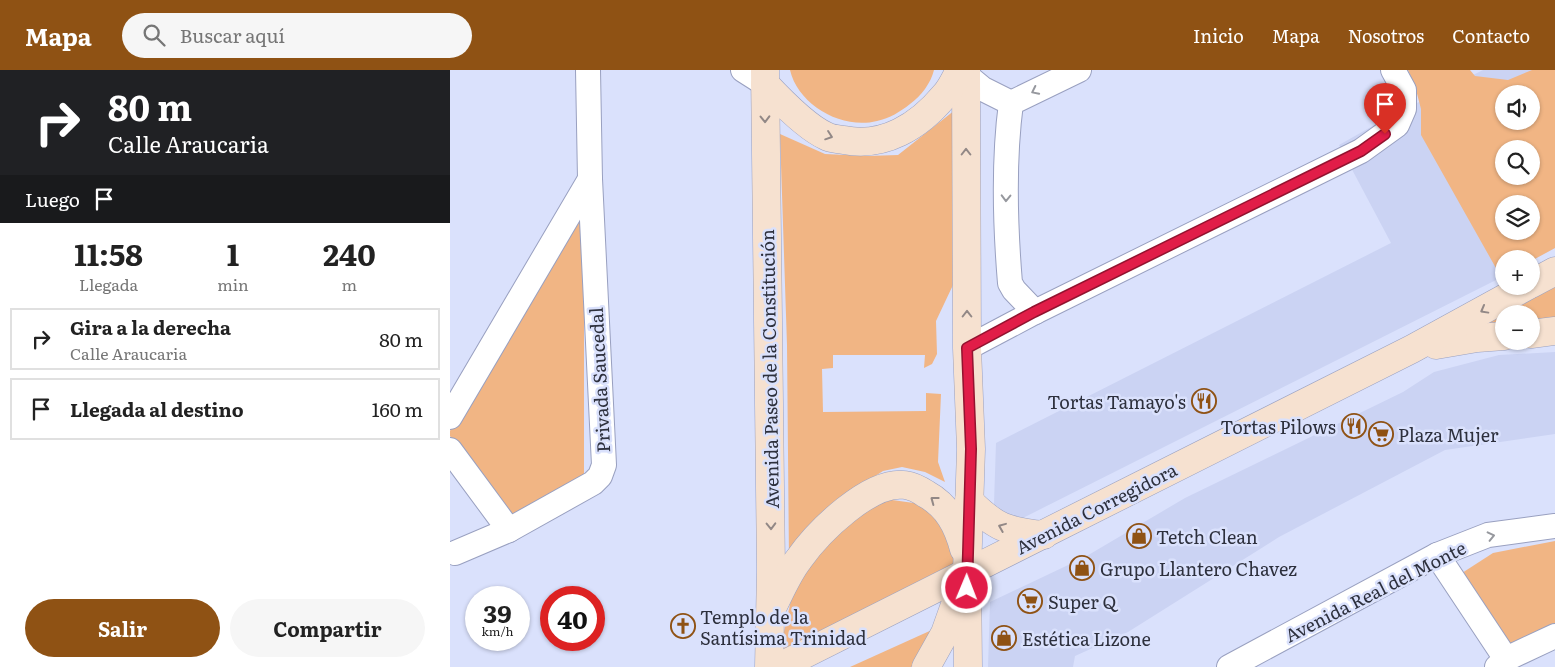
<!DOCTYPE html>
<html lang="es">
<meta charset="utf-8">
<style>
:root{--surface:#fff;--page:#f6f6f6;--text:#222;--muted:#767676;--line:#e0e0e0;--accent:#8f5214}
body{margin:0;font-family:Literata,serif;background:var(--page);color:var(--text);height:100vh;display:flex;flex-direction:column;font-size:19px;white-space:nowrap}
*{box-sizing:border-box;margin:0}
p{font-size:16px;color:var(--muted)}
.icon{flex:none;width:28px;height:28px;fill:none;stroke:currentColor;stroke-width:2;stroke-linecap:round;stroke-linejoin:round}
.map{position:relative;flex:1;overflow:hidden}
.panel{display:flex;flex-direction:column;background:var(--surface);width:450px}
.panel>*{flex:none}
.top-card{background:#202124;color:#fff;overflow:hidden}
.tools{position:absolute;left:1045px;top:15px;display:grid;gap:10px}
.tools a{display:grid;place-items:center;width:45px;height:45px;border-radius:50%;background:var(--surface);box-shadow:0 1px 4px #0004;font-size:25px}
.speed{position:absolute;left:15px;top:516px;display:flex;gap:10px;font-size:25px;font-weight:700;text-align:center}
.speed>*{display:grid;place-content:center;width:65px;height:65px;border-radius:50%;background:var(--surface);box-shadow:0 1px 4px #0004;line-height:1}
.speed small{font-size:12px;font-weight:400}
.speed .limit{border:8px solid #d22;background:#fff;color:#111}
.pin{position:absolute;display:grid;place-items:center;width:42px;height:42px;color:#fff;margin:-51px -21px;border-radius:50% 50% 50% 0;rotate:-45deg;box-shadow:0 0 5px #0007}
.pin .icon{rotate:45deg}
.me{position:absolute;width:55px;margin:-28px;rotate:1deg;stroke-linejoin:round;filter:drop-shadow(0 0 4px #0008)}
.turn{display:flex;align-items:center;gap:18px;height:105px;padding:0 25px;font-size:22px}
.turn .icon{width:65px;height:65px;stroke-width:2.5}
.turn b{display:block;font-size:35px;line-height:42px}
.then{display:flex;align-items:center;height:48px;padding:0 25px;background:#0003;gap:10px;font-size:19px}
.eta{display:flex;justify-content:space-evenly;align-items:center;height:85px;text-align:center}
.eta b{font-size:30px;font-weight:700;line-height:35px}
.action{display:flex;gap:10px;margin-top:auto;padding:10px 25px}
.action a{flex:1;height:58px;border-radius:30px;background:var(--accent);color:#fff;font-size:20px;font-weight:700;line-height:58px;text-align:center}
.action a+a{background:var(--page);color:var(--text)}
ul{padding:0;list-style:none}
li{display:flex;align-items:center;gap:15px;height:62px;margin:0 10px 8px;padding:0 15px;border:2px solid var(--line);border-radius:0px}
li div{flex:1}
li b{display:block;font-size:19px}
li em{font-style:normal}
header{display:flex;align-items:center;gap:30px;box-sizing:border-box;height:70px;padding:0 25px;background:var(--accent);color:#fff}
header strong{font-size:24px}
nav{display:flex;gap:28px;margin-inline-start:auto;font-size:18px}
.search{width:350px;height:45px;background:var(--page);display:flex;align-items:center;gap:12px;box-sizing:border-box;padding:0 18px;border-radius:28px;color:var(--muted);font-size:19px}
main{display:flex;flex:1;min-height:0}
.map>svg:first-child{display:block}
.built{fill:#cbd3f3;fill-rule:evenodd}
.green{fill:#f1b584;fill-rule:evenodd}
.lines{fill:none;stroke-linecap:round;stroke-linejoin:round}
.street-casing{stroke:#99a0c0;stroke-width:26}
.secondary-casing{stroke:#99a0c0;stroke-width:29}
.street{stroke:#fff;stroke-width:24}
.secondary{stroke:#f6e1d0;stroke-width:28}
.oneway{stroke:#96989e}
.oneway2{stroke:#928886}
.route-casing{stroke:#92132f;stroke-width:12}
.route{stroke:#e11d48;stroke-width:9}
.labels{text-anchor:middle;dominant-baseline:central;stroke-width:5;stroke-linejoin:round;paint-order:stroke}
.street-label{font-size:18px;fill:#2d303d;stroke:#dae1fc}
.poi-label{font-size:18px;fill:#2d303d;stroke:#dae1fc;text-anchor:start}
</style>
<header>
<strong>Mapa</strong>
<div class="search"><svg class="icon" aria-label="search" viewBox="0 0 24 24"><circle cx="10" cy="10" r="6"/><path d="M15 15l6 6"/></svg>Buscar aquí</div>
<nav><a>Inicio</a><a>Mapa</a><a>Nosotros</a><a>Contacto</a></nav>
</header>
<main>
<section class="panel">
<div class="top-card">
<div class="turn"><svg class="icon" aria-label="right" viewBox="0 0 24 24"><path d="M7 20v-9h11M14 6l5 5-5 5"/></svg><div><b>80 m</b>Calle Araucaria</div></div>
<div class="then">Luego<svg class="icon" aria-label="arrive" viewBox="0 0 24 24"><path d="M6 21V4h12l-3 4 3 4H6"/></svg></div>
</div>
<div class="eta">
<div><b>11:58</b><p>Llegada</p></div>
<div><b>1</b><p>min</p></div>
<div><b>240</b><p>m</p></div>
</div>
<ul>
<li><svg class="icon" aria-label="right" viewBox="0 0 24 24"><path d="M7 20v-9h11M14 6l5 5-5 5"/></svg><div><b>Gira a la derecha</b><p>Calle Araucaria</p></div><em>80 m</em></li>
<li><svg class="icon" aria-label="arrive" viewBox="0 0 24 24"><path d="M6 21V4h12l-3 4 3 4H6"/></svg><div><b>Llegada al destino</b></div><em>160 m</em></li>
</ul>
<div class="action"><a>Salir</a><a>Compartir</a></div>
</section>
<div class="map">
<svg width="1105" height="597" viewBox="0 0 1105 597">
<rect width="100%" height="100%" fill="#dae1fc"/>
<g class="built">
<path d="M1033,0H1105V178L1081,191V189H1054V206L543,463L546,373L941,173L889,75L935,49ZM1054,24H1081V51H1054ZM1054,79H1081V106H1054ZM1054,134H1081V161H1054Z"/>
<polygon points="1105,282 1105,364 995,380 829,467 678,562 625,586 623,597 538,597 540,532 635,487 735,428 953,322 984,302 1049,285"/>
</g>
<g class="green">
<path d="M340,0H484C481,13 471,26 460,34C450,42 440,48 427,51C392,60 348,35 340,0Z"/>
<path d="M958,0H1020L1025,6L1058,10L1082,0H1105V178L1081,191V189H1054V206L1051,207L971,65V39L965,16ZM1054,24H1081V51H1054ZM1054,79H1081V106H1054ZM1054,134H1081V161H1054Z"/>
<polygon points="505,40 503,215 486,251 487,284 482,294 474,298 475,285 383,285 383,298 372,299 373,342 476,341 476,323 491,324 488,392 495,412 475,402 452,397 433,401 382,434 339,491 337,275 330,64 375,84 417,86 448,85"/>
<polygon points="134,123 134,412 59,446 0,366 0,361"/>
<polygon points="1105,217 1105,257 1081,259 1081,244 1054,244 1054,262 995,269 1064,233"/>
<polygon points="435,429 471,434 498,459 507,496 330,585 331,575 343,521 367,486 402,449"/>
<polygon points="1105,471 1105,554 1060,576 1012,503 1043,483"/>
<polygon points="484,559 469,588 461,597 400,597"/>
</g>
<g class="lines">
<defs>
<g id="street">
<polyline points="293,0 315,14"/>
<polyline points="516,5 533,19 561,33"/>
<path d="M585,242L564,220L560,213C555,153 553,93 561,33L629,0"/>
<polyline points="517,278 585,242 911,81 947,55 954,39 954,20 943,0"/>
<polyline points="0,347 140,109"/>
<polyline points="0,380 59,460"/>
<polyline points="5,483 59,460 143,413 150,406 154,395 140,109 138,0"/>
<polyline points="987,485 1056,589"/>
<polyline points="779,597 987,485 1038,465 1105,456"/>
<polyline points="1047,597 1056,589 1105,566"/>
</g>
<g id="secondary">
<polyline points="315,0 321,500 319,597"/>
<polyline points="516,0 517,278 521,379 517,503 518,597"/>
<path d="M315,14C330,30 356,57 376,66C381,69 389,69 394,70C434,78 469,56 494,26C501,19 505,9 510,0"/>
<polyline points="1081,214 1105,201"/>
<polyline points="1081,264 1105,261"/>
<polyline points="986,275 1027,268 1054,266"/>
<path d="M519,431C546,458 556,461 594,465"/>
<path d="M323,536C331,520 338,503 349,489C368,462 420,410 455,415C463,416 470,420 476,424C498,436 508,456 514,479"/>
<polyline points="329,597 962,279 1077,216"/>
<polyline points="476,597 495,563 511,518"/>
</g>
</defs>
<use href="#street" class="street-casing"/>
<use href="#secondary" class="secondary-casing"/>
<use href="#street" class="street"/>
<use href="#secondary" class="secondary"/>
</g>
<defs><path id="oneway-chevron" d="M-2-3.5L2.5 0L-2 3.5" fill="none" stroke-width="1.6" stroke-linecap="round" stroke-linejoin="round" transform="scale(1.25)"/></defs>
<g class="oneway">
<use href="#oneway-chevron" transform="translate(585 21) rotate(154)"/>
<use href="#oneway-chevron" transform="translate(556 128) rotate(91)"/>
<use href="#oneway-chevron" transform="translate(1041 466) rotate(-13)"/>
</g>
<g class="oneway2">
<use href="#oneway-chevron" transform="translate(315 49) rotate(89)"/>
<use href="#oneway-chevron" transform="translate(379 66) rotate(19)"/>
<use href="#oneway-chevron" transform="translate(516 82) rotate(-90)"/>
<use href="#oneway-chevron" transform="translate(1034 240) rotate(151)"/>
<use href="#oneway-chevron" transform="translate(517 244) rotate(-90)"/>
<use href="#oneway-chevron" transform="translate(484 430) rotate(-143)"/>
<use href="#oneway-chevron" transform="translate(321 456) rotate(89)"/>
<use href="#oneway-chevron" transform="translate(552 457) rotate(-158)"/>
</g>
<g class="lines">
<defs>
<polyline id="route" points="517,518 521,379 517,278 584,242 911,81 935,64"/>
</defs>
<use href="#route" class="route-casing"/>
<use href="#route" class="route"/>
</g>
<defs>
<symbol id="restaurant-ring" viewBox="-11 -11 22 22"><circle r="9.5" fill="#dae1fc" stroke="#8f5214" stroke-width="1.5"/><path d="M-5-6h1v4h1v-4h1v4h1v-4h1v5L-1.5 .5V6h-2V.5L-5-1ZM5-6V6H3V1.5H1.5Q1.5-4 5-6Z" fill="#8f5214"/></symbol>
<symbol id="supermarket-ring" viewBox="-11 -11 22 22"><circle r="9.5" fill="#dae1fc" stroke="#8f5214" stroke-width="1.5"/><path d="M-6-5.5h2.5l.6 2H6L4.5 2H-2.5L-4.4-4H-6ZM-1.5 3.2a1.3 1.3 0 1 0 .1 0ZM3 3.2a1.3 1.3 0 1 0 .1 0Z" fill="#8f5214"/></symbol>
<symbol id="shop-ring" viewBox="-11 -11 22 22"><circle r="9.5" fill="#dae1fc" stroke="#8f5214" stroke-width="1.5"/><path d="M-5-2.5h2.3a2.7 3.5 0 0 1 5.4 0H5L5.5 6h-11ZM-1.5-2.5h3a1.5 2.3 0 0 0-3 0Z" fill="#8f5214"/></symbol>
<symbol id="church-ring" viewBox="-11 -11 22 22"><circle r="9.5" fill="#dae1fc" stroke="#8f5214" stroke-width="1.5"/><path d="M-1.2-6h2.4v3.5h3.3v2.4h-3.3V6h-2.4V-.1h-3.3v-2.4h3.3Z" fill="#8f5214"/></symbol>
</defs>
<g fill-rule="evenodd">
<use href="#restaurant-ring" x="740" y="317" width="28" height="28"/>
<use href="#restaurant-ring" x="890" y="342" width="28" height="28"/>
<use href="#supermarket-ring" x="917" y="350" width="28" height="28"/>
<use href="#shop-ring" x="675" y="452" width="28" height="28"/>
<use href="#shop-ring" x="618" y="484" width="28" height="28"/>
<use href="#supermarket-ring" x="566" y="517" width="28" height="28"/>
<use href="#church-ring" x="219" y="542" width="28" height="28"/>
<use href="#shop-ring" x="540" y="554" width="28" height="28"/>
</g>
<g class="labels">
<g class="street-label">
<text transform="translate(319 299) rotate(-91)">Avenida Paseo de la Constitución</text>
<text transform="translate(149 310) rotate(-93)">Privada Saucedal</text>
<text transform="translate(646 438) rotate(-27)">Avenida Corregidora</text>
<text transform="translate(925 521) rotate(-27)">Avenida Real del Monte</text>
</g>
<g class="poi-label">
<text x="736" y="331" text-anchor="end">Tortas Tamayo's</text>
<text x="886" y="356" text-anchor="end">Tortas Pilows</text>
<text x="948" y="364">Plaza Mujer</text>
<text x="706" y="466">Tetch Clean</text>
<text x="650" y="498">Grupo Llantero Chavez</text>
<text x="598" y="531">Super Q</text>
<text x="250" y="546">Templo de la<tspan x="250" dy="21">Santísima Trinidad</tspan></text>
<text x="572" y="568">Estética Lizone</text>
</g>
</g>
</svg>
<div class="tools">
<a><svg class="icon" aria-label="sound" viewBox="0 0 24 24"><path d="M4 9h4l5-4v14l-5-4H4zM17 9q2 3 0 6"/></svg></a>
<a><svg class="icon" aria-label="search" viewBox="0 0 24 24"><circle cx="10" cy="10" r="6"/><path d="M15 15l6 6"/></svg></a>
<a><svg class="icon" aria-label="layers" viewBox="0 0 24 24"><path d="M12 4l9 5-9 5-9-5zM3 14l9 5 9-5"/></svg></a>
<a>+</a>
<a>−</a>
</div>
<div class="speed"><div>39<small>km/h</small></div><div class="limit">40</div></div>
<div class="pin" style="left:935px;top:64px;background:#d93025"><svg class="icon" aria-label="arrive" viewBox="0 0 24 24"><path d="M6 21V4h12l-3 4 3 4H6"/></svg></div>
<svg class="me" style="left:517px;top:518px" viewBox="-20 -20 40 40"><circle r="17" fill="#e11d48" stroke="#fff" stroke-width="3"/><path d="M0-11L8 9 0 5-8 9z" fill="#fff"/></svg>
</div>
</main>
